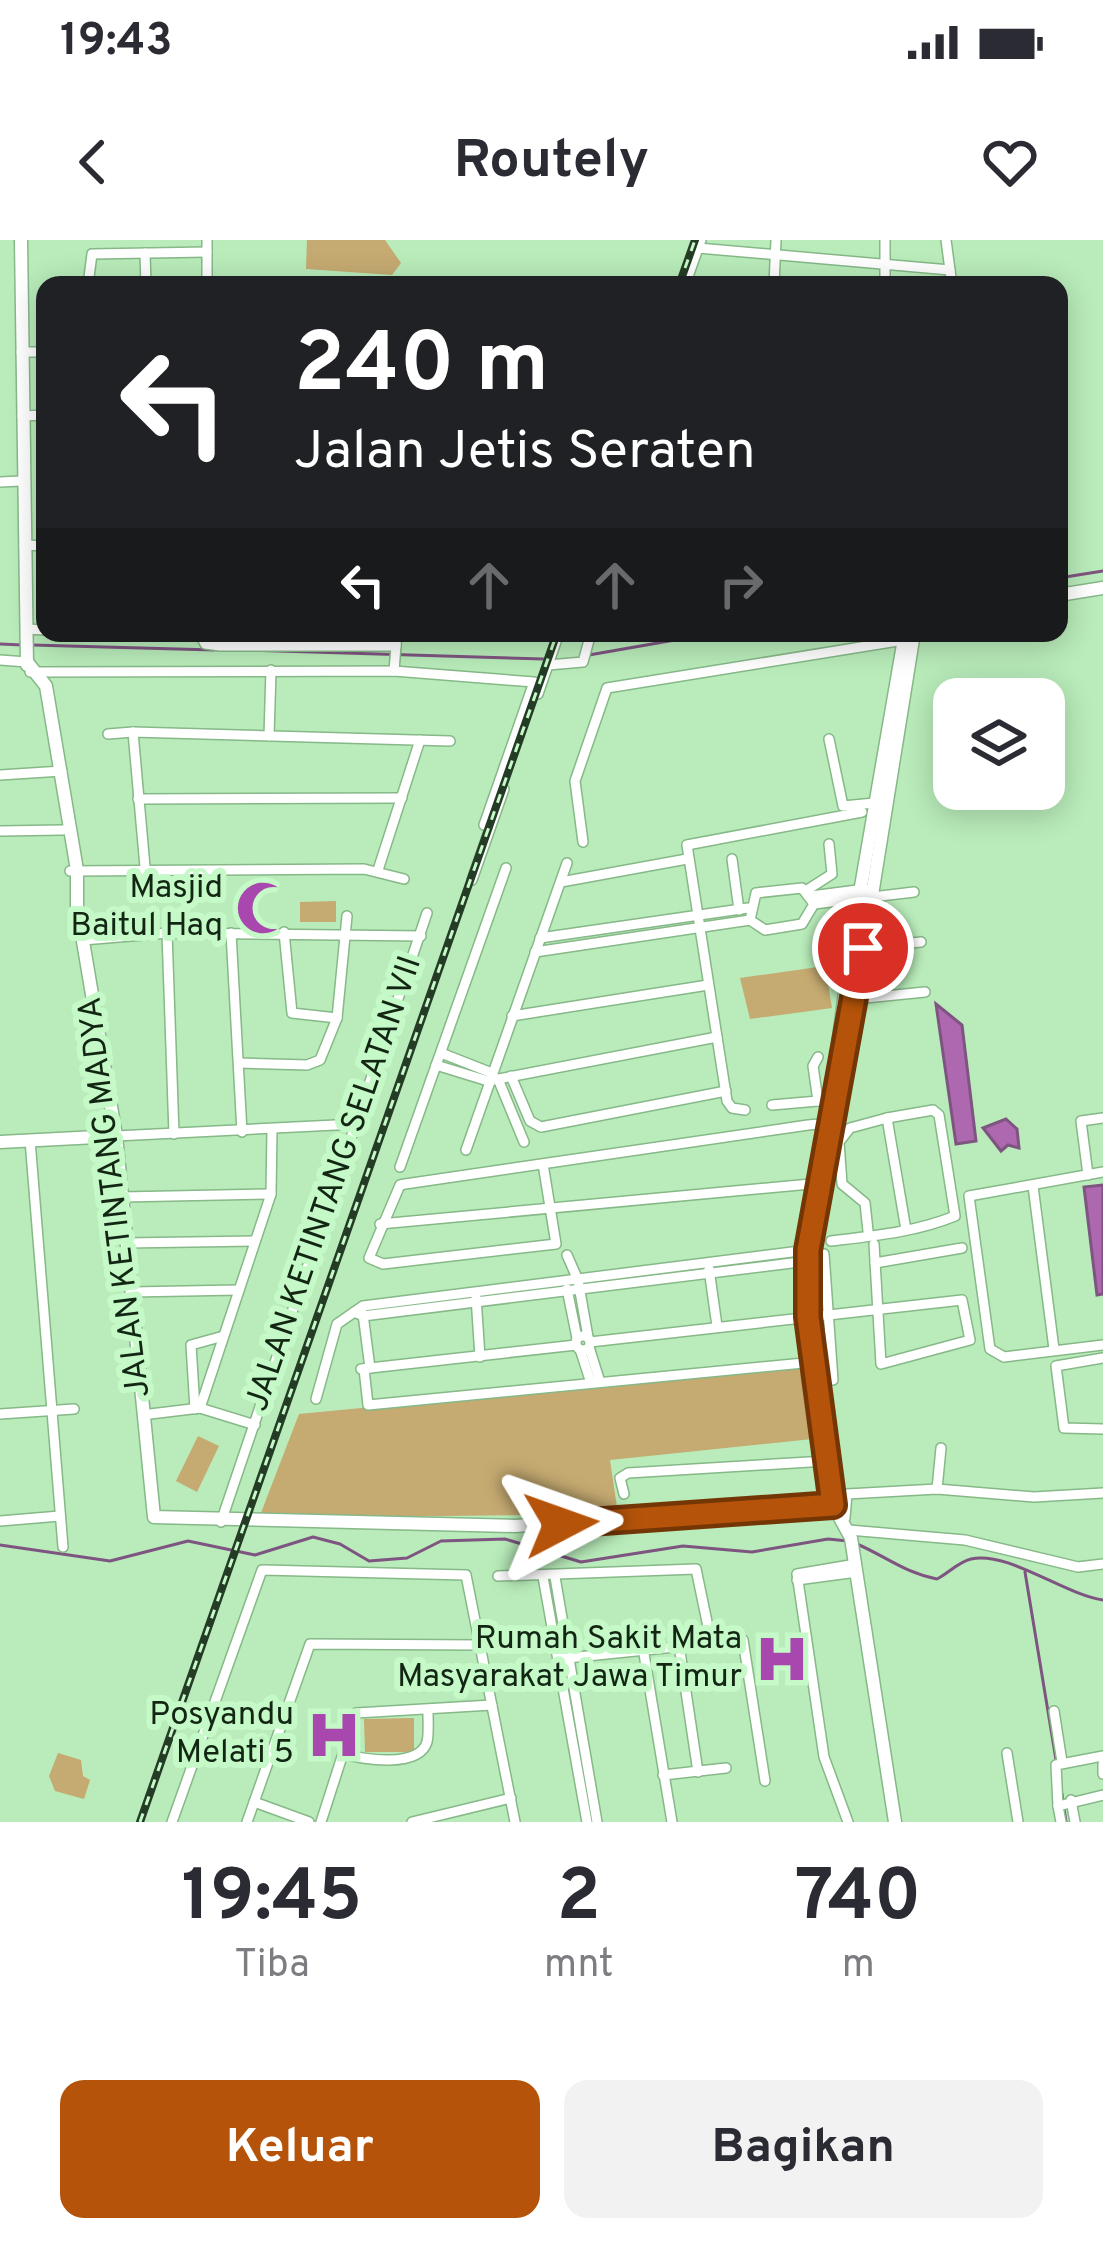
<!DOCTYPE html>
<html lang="id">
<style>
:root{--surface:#fff;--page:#f2f2f3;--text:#2b2b33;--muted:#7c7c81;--accent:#b45309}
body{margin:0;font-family:Overpass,sans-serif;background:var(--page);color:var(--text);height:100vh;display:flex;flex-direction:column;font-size:45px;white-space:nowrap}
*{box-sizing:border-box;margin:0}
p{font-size:39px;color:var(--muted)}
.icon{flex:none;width:66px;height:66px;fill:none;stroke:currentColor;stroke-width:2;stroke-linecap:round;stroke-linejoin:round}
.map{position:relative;height:1582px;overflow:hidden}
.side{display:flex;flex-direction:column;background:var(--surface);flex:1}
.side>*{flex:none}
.guide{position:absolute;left:36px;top:36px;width:1032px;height:366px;border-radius:24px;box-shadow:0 6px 30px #0003;background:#202124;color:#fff;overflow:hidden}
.fabs{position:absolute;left:933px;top:438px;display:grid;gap:24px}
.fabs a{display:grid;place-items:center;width:132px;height:132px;border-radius:24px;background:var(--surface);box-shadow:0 6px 30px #0003;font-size:60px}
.pin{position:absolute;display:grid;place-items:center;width:102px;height:102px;color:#fff;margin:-51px;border:6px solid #fff;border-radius:50%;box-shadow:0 3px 12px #0007}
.me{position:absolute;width:132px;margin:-66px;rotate:86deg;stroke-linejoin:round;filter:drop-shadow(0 0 9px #0008)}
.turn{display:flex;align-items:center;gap:42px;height:252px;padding:0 60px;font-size:54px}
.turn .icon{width:156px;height:156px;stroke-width:2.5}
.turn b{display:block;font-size:84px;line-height:102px}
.lanes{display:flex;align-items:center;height:114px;padding:0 60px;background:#0003;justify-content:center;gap:60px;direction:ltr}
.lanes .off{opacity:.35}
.eta{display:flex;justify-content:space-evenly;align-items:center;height:204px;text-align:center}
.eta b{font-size:72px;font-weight:700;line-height:84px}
.primary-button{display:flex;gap:24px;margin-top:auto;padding:24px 60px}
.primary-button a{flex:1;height:138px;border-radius:24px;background:var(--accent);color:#fff;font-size:48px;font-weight:700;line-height:138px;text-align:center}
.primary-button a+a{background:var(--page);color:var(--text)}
.status{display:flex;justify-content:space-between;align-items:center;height:84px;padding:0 60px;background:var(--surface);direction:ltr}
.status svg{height:33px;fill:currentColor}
header{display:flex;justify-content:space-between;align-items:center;height:156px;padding:0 60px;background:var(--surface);font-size:54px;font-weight:700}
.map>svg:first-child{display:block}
.green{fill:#c5aa71}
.water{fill:#ad68b0;stroke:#7e5481;stroke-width:3}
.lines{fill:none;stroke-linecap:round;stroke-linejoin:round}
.stream{stroke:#7e5481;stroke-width:3}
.street-casing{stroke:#86b888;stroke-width:12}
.secondary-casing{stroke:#86b888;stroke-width:15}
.street{stroke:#fff;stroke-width:9}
.secondary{stroke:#fff;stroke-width:12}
.rail-casing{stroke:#243c25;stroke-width:8}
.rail{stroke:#c5f9c7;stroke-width:3;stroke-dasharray:9;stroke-linecap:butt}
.route-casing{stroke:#753606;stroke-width:30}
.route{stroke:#b45309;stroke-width:21}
.labels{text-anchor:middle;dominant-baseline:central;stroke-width:12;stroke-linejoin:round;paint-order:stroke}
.poi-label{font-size:33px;fill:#122613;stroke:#c5f9c7;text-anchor:end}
.street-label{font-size:33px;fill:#122613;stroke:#c5f9c7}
</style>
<div class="status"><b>19:43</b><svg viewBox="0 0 49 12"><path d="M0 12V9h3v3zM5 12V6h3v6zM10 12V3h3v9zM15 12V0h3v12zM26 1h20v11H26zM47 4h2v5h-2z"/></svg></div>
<header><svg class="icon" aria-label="back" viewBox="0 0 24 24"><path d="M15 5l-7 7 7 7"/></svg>Routely<svg class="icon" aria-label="heart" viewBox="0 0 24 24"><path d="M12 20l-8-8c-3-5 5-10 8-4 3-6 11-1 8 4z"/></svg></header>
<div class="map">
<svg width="1103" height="1582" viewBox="0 0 1103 1582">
<rect width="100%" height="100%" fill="#b9ecba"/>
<g class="green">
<polygon points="307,0 385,0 401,23 392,35 306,29"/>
<polygon points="336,661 336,682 300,682 300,662"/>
<polygon points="825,726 832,768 750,779 740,738"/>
<polygon points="810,1125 822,1198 610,1220 618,1274 259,1278 299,1174"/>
<polygon points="198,1196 219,1206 197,1252 176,1241"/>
<polygon points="414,1478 414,1512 365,1512 364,1479"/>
<polygon points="58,1513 81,1520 83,1536 90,1540 84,1559 55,1551 49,1536"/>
</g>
<g class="water">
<polygon points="936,764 962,785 976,901 956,904"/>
<polygon points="1006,879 1017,889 1019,908 1008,905 1001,911 983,888"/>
<polygon points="1103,945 1103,1054 1097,1055 1084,947"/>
</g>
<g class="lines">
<g class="stream">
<polyline points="1059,338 1103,331"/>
<polyline points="0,404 22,405"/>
<polyline points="32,405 214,410"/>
<polyline points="248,410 544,419"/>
<polyline points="589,415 715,393"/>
<path d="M857,1304C885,1316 905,1333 937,1339C949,1333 958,1322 971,1319C1009,1311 1063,1354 1103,1360"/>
<polyline points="0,1305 110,1321 188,1301 255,1315 313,1297 340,1304 369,1321 407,1318 441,1301 505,1299 581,1322 683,1306 752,1312 828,1299 848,1301"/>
<polyline points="1025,1332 1056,1520"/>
<polyline points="1062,1554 1066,1582"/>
</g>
<defs>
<g id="street">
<polyline points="207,0 207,45"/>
<polyline points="946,0 952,45"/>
<polyline points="698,8 950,30"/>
<polyline points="145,13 146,45"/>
<polyline points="88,45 92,14 207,12"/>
<polyline points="685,45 701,0"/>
<polyline points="774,45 776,0"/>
<polyline points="885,45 885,0"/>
<polyline points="21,112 45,112"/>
<polyline points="22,176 45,175"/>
<polyline points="0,242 21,241"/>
<polyline points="24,305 45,306"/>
<polyline points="27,389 45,390"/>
<polyline points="125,393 202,393"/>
<polyline points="201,396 205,404 220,406 396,406"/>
<polyline points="0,420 27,422"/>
<polyline points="548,425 583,422 591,393"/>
<polyline points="394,431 397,393"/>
<polyline points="30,432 394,431 534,442 484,585"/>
<polyline points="538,454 559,393"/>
<polyline points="108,494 133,492"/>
<polyline points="269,496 271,430"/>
<polyline points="829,499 843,566 874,563"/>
<polyline points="0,535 62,531"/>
<polyline points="138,559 402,558"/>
<polyline points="0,591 63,590"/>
<polyline points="583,602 575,541 607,448 904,400"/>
<polyline points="732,619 739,670"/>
<polyline points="145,627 133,492 450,501"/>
<polyline points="378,630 420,500"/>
<polyline points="70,631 364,629 404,639"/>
<polyline points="472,640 504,549"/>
<polyline points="561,642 687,619"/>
<polygon points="802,648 814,664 802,684 765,690 750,680 756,653"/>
<polyline points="807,650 832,634 829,604"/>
<polyline points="811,656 865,649"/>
<polyline points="814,664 914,652"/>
<polyline points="284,692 292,773 337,778"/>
<polyline points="167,693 174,894"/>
<polyline points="231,693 242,892"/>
<polyline points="540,698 748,668"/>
<polyline points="83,700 167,693 421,696"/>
<polyline points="863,708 921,702"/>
<polyline points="535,712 750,680"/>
<polyline points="855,759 925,752"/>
<polyline points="512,776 708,745"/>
<polyline points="441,813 492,833"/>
<polyline points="239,823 307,825 320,820 337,778 347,676"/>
<polyline points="436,825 488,841 717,797"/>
<polyline points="511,836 530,881 541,887 726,851"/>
<polyline points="498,839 524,902"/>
<polyline points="818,861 830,855 847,726 860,724"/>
<polyline points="772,865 818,861 813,826 818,817"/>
<polyline points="745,870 732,868 727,861 687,605 862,572"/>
<polyline points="116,896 356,884"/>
<polyline points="30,900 63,1307"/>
<polyline points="466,910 567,623"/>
<polyline points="543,924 556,1004 383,1024 369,1018 400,945 405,944 808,885 830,883"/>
<polyline points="400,927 506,628"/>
<polyline points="1103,932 969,956 990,1109 1004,1117 1103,1105"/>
<polyline points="1088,935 1081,881 1103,878"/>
<polyline points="1033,946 1054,1109"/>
<polyline points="122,957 271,954"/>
<polyline points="380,984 821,943"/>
<polyline points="868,991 865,963 842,944 839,902 850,888 887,878"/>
<path d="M831,1001C873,996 916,992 955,976L939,875L933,870L887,878L906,990"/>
<polyline points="126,1003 255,1001"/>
<polyline points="824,1014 833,1140"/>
<polyline points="567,1015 578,1040 588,1097"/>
<polyline points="875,1023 962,1008"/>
<polyline points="709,1029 717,1086"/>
<polyline points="567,1049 577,1098"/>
<polyline points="131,1052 239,1050"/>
<polyline points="476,1057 480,1117"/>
<polyline points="354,1072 363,1076 808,1021"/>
<polyline points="363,1074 370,1128"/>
<circle cx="583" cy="1103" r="7"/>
<polyline points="590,1102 962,1060 970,1100 881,1124 874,1004"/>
<polyline points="589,1107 600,1142"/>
<polyline points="580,1109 591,1143"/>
<polyline points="1103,1118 1056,1126 1064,1188 1103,1189"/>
<polyline points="361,1129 576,1105"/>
<polyline points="364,1129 368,1165 814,1122"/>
<polyline points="316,1159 337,1084 363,1066 808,1010"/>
<polyline points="200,1168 271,954 272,890"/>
<polyline points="195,1169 191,1105 220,1097"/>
<polyline points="0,1174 74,1169"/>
<polyline points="150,1174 200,1168 255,1185"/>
<polyline points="937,1249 941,1208"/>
<polyline points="624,1254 620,1238 628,1233 826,1221"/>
<polyline points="845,1278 847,1254 937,1249 1034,1257 1103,1253"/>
<polyline points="0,1281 60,1276"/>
<polyline points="221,1282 427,673"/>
<polyline points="849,1290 965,1300 1078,1327 1103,1324"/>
<polyline points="498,1336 696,1329 711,1401"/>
<polyline points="543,1337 587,1582"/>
<polyline points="555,1337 597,1582"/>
<polyline points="797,1340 857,1332"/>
<polyline points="679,1405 698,1532"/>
<polyline points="643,1408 672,1582"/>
<polyline points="558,1419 743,1400 765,1541"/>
<polyline points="1054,1471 1062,1522"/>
<polyline points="1007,1513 1018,1582"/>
<path d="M345,1514C364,1520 419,1528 427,1502C429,1494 428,1481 428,1473"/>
<polyline points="1103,1524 1103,1534"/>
<polyline points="663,1535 726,1528"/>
<polyline points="1071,1560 1075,1582"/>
<polyline points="254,1562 309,1582"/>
<polyline points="1058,1566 1056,1525 1103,1516"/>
<polyline points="172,1582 262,1330 466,1335 515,1582"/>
<polyline points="247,1582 310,1404 480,1405"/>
<polyline points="321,1582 356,1473 492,1465"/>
<polyline points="412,1582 511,1558"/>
<polyline points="848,1582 824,1517 797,1334 856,1324"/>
<polyline points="1061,1582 1058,1566 1103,1555"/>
</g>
<g id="secondary">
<polyline points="21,0 27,425"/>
<polyline points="1059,355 1103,348"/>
<polyline points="27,422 46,446 77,630 77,666 116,896 154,1277 515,1286 833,1265"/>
<polyline points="859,658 905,393"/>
<polyline points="0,902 116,896"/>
<polyline points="833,1265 809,1077 808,1021 830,883 839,861 914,393"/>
<polyline points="833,1265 851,1298 895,1582"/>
</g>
</defs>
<use href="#street" class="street-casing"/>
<use href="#secondary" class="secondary-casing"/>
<use href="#street" class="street"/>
<use href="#secondary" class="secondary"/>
<defs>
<g id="rail">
<polyline points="679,45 695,0"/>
<polyline points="140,1582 557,393"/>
</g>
</defs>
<use href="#rail" class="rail-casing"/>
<use href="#rail" class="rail"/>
</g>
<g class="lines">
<defs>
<polyline id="route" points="561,1284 833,1265 808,1077 808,1010 863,708"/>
</defs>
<use href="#route" class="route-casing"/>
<use href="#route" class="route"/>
</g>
<defs>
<symbol id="mosque-bare" viewBox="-9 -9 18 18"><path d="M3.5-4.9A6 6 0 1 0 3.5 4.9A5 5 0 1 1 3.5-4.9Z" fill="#a847ae" stroke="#c5f9c7" stroke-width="2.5" paint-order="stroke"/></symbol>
<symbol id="hospital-bare" viewBox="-9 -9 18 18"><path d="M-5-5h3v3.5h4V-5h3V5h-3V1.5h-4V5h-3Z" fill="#a847ae" stroke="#c5f9c7" stroke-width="2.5" paint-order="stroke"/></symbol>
</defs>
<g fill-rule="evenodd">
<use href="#mosque-bare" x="225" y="630" width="76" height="76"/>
<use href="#hospital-bare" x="744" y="1381" width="76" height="76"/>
<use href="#hospital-bare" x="296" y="1457" width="76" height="76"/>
</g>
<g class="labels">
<g class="poi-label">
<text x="223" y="649">Masjid<tspan x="223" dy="38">Baitul Haq</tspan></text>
<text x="742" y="1400">Rumah Sakit Mata<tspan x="742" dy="38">Masyarakat Jawa Timur</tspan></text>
<text x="294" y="1476">Posyandu<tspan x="294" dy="38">Melati 5</tspan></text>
</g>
<g class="street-label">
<text transform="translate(335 944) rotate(-71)">JALAN KETINTANG SELATAN VII</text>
<text transform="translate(116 957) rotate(-97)">JALAN KETINTANG MADYA</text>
</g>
</g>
</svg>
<div class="fabs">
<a><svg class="icon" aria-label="layers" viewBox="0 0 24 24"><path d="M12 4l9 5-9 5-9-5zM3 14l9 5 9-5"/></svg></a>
</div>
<div class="pin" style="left:863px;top:708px;background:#d93025"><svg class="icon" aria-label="arrive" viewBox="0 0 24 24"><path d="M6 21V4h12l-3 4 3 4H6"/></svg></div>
<svg class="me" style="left:561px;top:1284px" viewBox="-20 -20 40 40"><path d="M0-17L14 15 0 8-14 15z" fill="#b45309" stroke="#fff" stroke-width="4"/></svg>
<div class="guide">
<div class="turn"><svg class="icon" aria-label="left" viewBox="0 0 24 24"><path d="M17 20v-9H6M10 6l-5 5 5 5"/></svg><div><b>240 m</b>Jalan Jetis Seraten</div></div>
<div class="lanes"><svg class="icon" aria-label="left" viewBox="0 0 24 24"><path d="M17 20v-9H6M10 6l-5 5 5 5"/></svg><svg class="icon off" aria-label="ahead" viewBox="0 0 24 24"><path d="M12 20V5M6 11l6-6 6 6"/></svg><svg class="icon off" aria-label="ahead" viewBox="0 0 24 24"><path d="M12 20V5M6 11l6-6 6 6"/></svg><svg class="icon off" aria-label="right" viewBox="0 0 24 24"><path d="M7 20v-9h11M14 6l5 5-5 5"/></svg></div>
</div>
</div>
<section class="side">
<div class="eta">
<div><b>19:45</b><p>Tiba</p></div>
<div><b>2</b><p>mnt</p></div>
<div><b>740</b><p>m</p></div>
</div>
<div class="primary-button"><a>Keluar</a><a>Bagikan</a></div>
</section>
